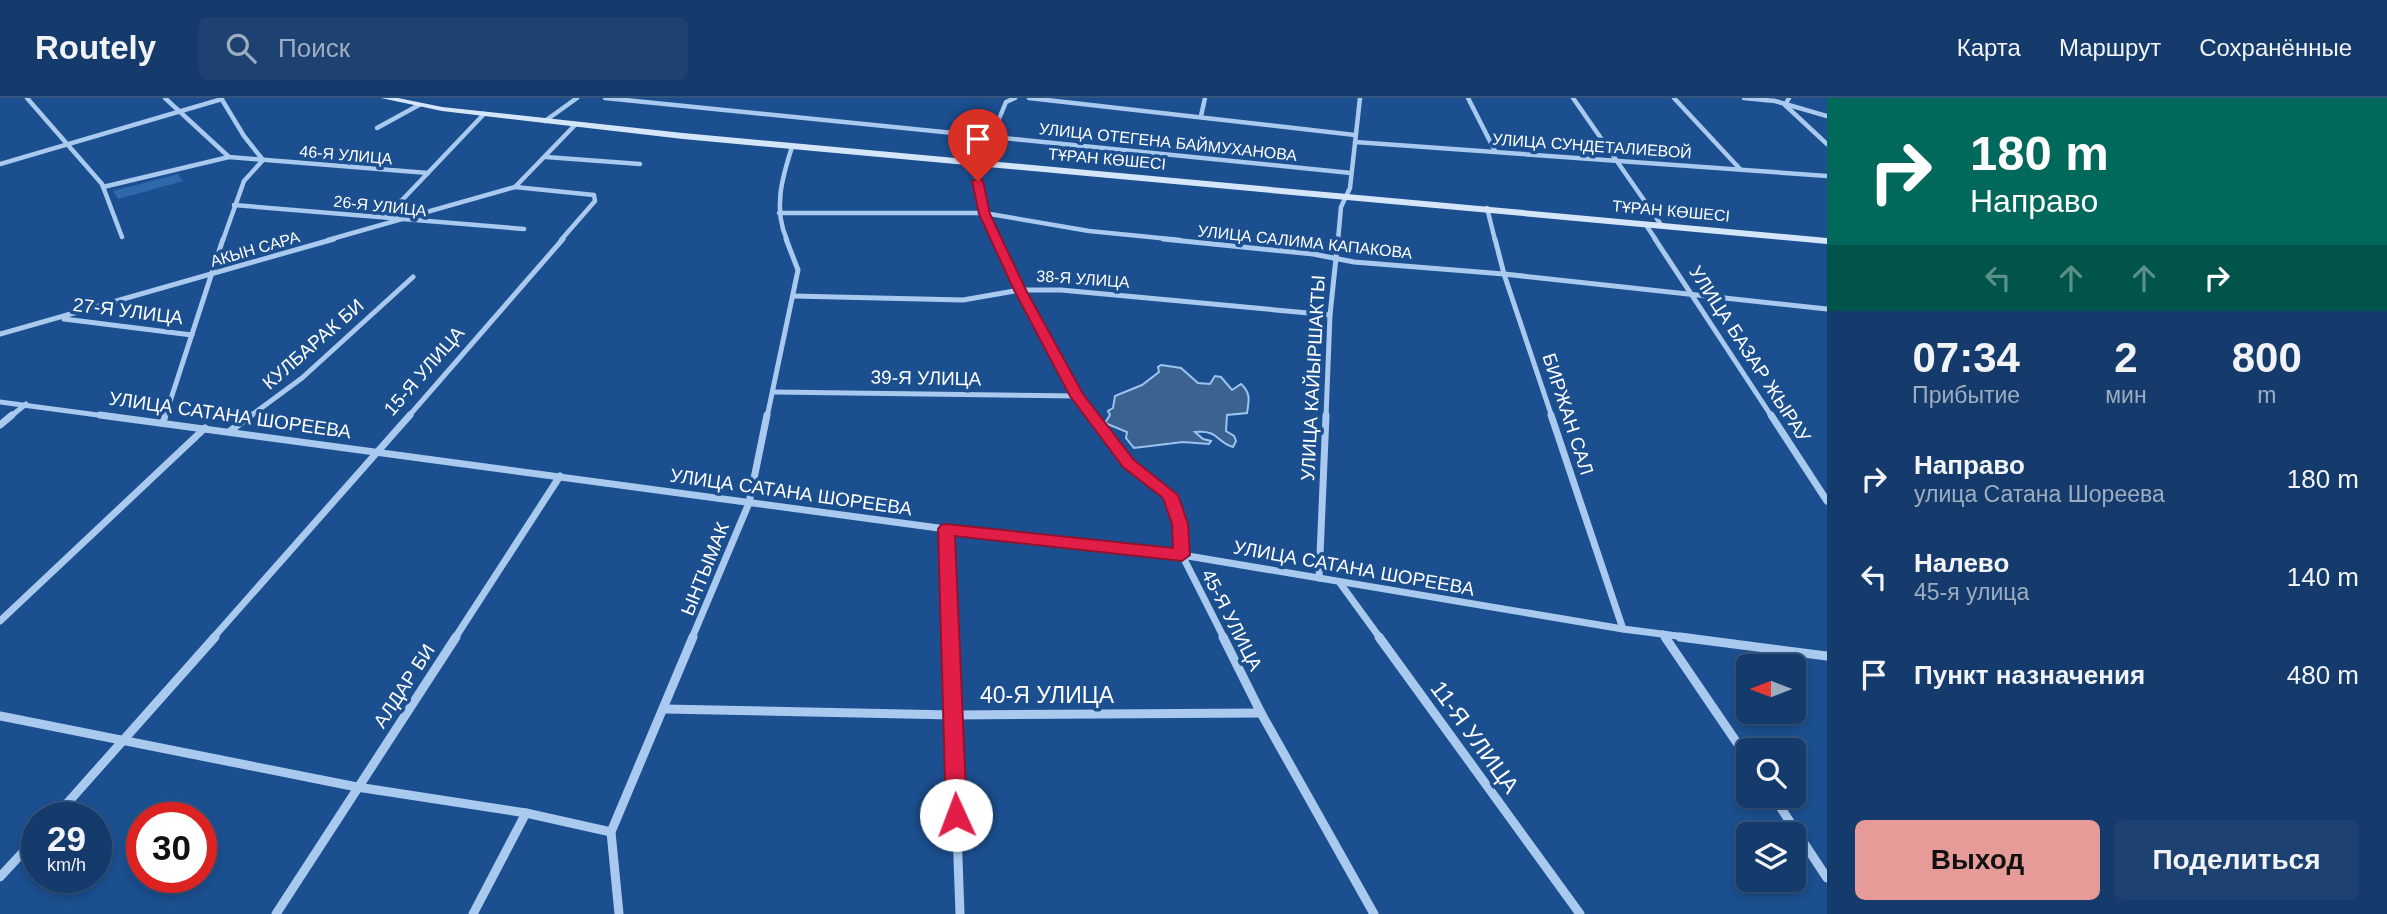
<!DOCTYPE html>
<html lang="ru">
<meta charset="utf-8">
<style>
:root{--surface:#143b6b;--page:#1d4271;--text:#f1f3f6;--muted:#9dadc1;--line:#33557e;--accent:#e69b98}
body{margin:0;font-family:Arial,sans-serif;background:var(--page);color:var(--text);height:100vh;display:flex;flex-direction:column;font-size:26px;white-space:nowrap}
*{box-sizing:border-box;margin:0}
p{font-size:23px;color:var(--muted)}
.icon{flex:none;width:38px;height:38px;fill:none;stroke:currentColor;stroke-width:2;stroke-linecap:round;stroke-linejoin:round}
.map{position:relative;flex:1;overflow:hidden}
.sheet{display:flex;flex-direction:column;background:var(--surface);width:560px}
.sheet>*{flex:none}
.banner{background:#00695c;color:#fff;overflow:hidden}
.needle{width:46px;rotate:270deg}
.fabs{position:absolute;left:1736px;top:556px;display:grid;gap:14px}
.fabs a{display:grid;place-items:center;width:70px;height:70px;border-radius:10px;background:var(--surface);box-shadow:0 4px 10px #0003,0 0 0 2px var(--line);font-size:35px}
.speed{position:absolute;left:21px;top:704px;display:flex;gap:14px;font-size:35px;font-weight:700;text-align:center}
.speed>*{display:grid;place-content:center;width:91px;height:91px;border-radius:50%;background:var(--surface);box-shadow:0 4px 10px #0003,0 0 0 2px var(--line);line-height:1}
.speed small{font-size:18px;font-weight:400}
.speed .limit{border:10px solid #d22;background:#fff;color:#111}
.pin{position:absolute;display:grid;place-items:center;width:60px;height:60px;color:#fff;margin:-72px -30px;border-radius:50% 50% 50% 0;rotate:-45deg;box-shadow:0 0 7px #0007}
.pin .icon{rotate:45deg}
.me{position:absolute;width:77px;margin:-38px;rotate:358deg;stroke-linejoin:round;filter:drop-shadow(0 0 5px #0008)}
.turn{display:flex;align-items:center;gap:24px;height:147px;padding:0 28px;font-size:32px}
.turn .icon{width:91px;height:91px;stroke-width:2.5}
.turn b{display:block;font-size:49px;line-height:60px}
.lanes{display:flex;align-items:center;height:66px;padding:0 28px;background:#0003;justify-content:center;gap:35px;direction:ltr}
.lanes .off{opacity:.35}
.eta{display:flex;justify-content:space-evenly;align-items:center;height:119px;text-align:center}
.eta b{font-size:42px;font-weight:800;line-height:49px}
.action{display:flex;gap:14px;margin-top:auto;padding:14px 28px}
.action a{flex:1;height:80px;border-radius:10px;background:var(--accent);color:#111;font-size:28px;font-weight:800;line-height:80px;text-align:center}
.action a+a{background:var(--page);color:var(--text)}
ul{padding:0;list-style:none}
li{display:flex;align-items:center;gap:21px;height:98px;padding:0 28px}
li div{flex:1}
li b{display:block;font-size:26px}
li em{font-style:normal}
header{display:flex;align-items:center;gap:42px;box-sizing:border-box;height:98px;padding:0 35px;background:var(--surface);border-bottom:2px solid var(--line)}
header strong{font-size:33px}
nav{display:flex;gap:38px;margin-inline-start:auto;font-size:24px}
.search{width:490px;height:63px;background:var(--page);display:flex;align-items:center;gap:18px;box-sizing:border-box;padding:0 24px;border-radius:10px;color:var(--muted);font-size:26px}
main{display:flex;flex:1;min-height:0}
.map>svg:first-child{display:block}
.green{fill:#2e69ad}
.water{fill:#3c6290;stroke:#9cc4f0;stroke-width:2}
.lines{fill:none;stroke-linecap:round;stroke-linejoin:round}
.street-far3{stroke:#a9c9ee;stroke-width:4.5}
.street-far2{stroke:#a9c9ee;stroke-width:5}
.street-far1{stroke:#a9c9ee;stroke-width:7}
.street{stroke:#a9c9ee;stroke-width:9}
.secondary{fill:#d6e6fa;fill-rule:evenodd}
.route{fill:#e11d48;stroke:#92132f;stroke-width:2}
.labels{text-anchor:middle;dominant-baseline:central;stroke-width:7;stroke-linejoin:round;paint-order:stroke}
.far-street-label{font-size:16px;fill:#fff;stroke:#1b4f8f}
.street-label{font-size:19px;fill:#fff;stroke:#1b4f8f}
.near-street-label{font-size:23px;fill:#fff;stroke:#1b4f8f}
</style>
<header>
<strong>Routely</strong>
<div class="search"><svg class="icon" aria-label="search" viewBox="0 0 24 24"><circle cx="10" cy="10" r="6"/><path d="M15 15l6 6"/></svg>Поиск</div>
<nav><a>Карта</a><a>Маршрут</a><a>Сохранённые</a></nav>
</header>
<main>
<div class="map">
<svg width="1827" height="816" viewBox="0 0 1827 816">
<rect width="100%" height="100%" fill="#1b4f8f"/>
<polygon class="green" points="178,76 183,83 118,101 113,93"/>
<path class="water" d="M1161,267L1181,270L1198,285L1210,286L1215,278L1221,279L1232,292L1241,286C1251,295 1249,302 1247,315L1227,317L1226,333L1234,338L1236,343L1233,349C1214,343 1220,332 1195,334L1203,341L1211,343L1209,346L1183,344L1134,350L1126,340L1127,334L1105,325L1110,317L1108,313L1113,310L1115,298L1142,287L1159,274L1158,269Z"/>
<g class="lines">
<g class="street-far3">
<polyline points="27,0 102,86 122,139"/>
<polyline points="165,0 229,59 428,75"/>
<polyline points="221,0 244,38 263,62"/>
<polyline points="605,0 1351,75"/>
<polyline points="1029,0 1355,37"/>
<polyline points="1468,0 1495,53"/>
<polyline points="1573,0 1662,128"/>
<polyline points="1674,0 1740,71"/>
<polyline points="1744,0 1775,3 1827,18"/>
<polyline points="1789,0 1785,7 1827,46"/>
<polyline points="1201,18 1205,0"/>
<polyline points="545,23 577,0"/>
<polyline points="377,30 419,7"/>
<polyline points="1355,44 1827,78"/>
<polyline points="546,59 640,66"/>
<polyline points="973,64 984,115 997,142"/>
<polyline points="981,65 1006,4 1015,0"/>
<polyline points="0,66 222,1"/>
<polyline points="103,89 229,59"/>
<polyline points="234,107 524,131"/>
<polyline points="1487,110 1495,142"/>
<polyline points="779,115 984,115 1089,133 1180,142"/>
<polyline points="386,119 484,16"/>
<polyline points="1646,127 1656,142"/>
<polyline points="223,142 244,83 263,62"/>
<polyline points="328,142 515,89"/>
<polyline points="561,142 595,103 594,97 515,89 575,27"/>
<path d="M787,142C773,111 782,80 792,49"/>
<polyline points="1338,142 1341,109 1350,90 1360,0"/>
</g>
<g class="street-far2">
<path d="M996,141C1024,201 1053,265 1092,319"/>
<polyline points="1163,141 1313,156 1354,164 1504,176 1827,211"/>
<polyline points="1495,141 1504,176 1552,319"/>
<polyline points="1655,141 1772,319"/>
<polyline points="793,198 963,202 1020,192 1061,192 1330,217"/>
<polyline points="64,221 192,237"/>
<polyline points="0,236 334,141"/>
<polyline points="774,294 1077,298"/>
<polyline points="0,304 113,319"/>
<polyline points="10,319 26,306"/>
<polyline points="165,319 223,141"/>
<polyline points="249,319 302,280 413,179"/>
<polyline points="408,319 563,141"/>
<polyline points="767,319 798,172 786,141"/>
<polyline points="1326,319 1330,217 1338,141"/>
</g>
<g class="street-far1">
<polyline points="100,317 946,431 1182,457 1623,531 1693,540"/>
<polyline points="1091,317 1128,365 1170,397 1180,426 1182,457 1224,540"/>
<polyline points="1551,317 1623,531"/>
<polyline points="1771,317 1827,403"/>
<polyline points="163,325 165,317"/>
<polyline points="0,327 12,317"/>
<polyline points="230,333 251,317"/>
<polyline points="946,431 950,540"/>
<polyline points="1319,480 1326,317"/>
<polyline points="1340,485 1380,540"/>
<polyline points="0,523 205,330"/>
<polyline points="1663,536 1666,540"/>
<polyline points="213,540 410,317"/>
<polyline points="455,540 560,378"/>
<polyline points="692,540 749,405 767,317"/>
</g>
<g class="street">
<polyline points="950,539 960,816"/>
<polyline points="1223,539 1261,615 1374,816"/>
<polyline points="1379,539 1580,816"/>
<polyline points="1665,539 1748,661"/>
<polyline points="1680,539 1827,558"/>
<polyline points="665,611 953,617 1261,615"/>
<polyline points="0,618 357,689 526,715 611,734"/>
<polyline points="1773,698 1827,780"/>
<polyline points="55,719 215,539"/>
<polyline points="0,779 37,739"/>
<polyline points="276,816 456,539"/>
<polyline points="473,816 526,715"/>
<polyline points="619,816 611,734 693,539"/>
</g>
<polygon class="secondary" points="381,0 398,0 442,9 683,35 1827,140 1827,146 683,41 442,13"/>
</g>
<polygon class="route" points="978,80 983,83 990,116 1026,192 1083,296 1134,362 1178,397 1188,426 1190,457 1182,463 955,438 967,717 964,723 956,726 949,723 946,717 938,431 941,427 946,426 1173,450 1172,426 1163,400 1123,369 1070,298 1014,192 979,116 972,83"/>
<g class="labels">
<g class="far-street-label">
<text transform="translate(1168 44) rotate(6)">УЛИЦА ОТЕГЕНА БАЙМУХАНОВА</text>
<text transform="translate(1592 48) rotate(4)">УЛИЦА СУНДЕТАЛИЕВОЙ</text>
<text transform="translate(346 57) rotate(5)">46-Я УЛИЦА</text>
<text transform="translate(1107 61) rotate(5)">ТҰРАН КӨШЕСІ</text>
<text transform="translate(380 108) rotate(6)">26-Я УЛИЦА</text>
<text transform="translate(1671 113) rotate(5)">ТҰРАН КӨШЕСІ</text>
<text transform="translate(1305 144) rotate(6)">УЛИЦА САЛИМА КАПАКОВА</text>
<text transform="translate(255 151) rotate(-16)">АКЫН САРА</text>
<text transform="translate(1083 181) rotate(4)">38-Я УЛИЦА</text>
</g>
<g class="street-label">
<text transform="translate(128 213) rotate(7)">27-Я УЛИЦА</text>
<text transform="translate(313 246) rotate(-41)">КУЛБАРАК БИ</text>
<text transform="translate(1750 256) rotate(57)">УЛИЦА БАЗАР ЖЫРАУ</text>
<text transform="translate(424 273) rotate(-49)">15-Я УЛИЦА</text>
<text transform="translate(926 280) rotate(1)">39-Я УЛИЦА</text>
<text transform="translate(1313 280) rotate(-87)">УЛИЦА КАЙЫРШАКТЫ</text>
<text transform="translate(1568 316) rotate(72)">БИРЖАН САЛ</text>
<text transform="translate(230 317) rotate(8)">УЛИЦА САТАНА ШОРЕЕВА</text>
<text transform="translate(791 394) rotate(8)">УЛИЦА САТАНА ШОРЕЕВА</text>
<text transform="translate(1354 470) rotate(10)">УЛИЦА САТАНА ШОРЕЕВА</text>
<text transform="translate(705 471) rotate(-68)">ЫНТЫМАК</text>
<text transform="translate(1232 522) rotate(63)">45-Я УЛИЦА</text>
<text transform="translate(404 588) rotate(-57)">АЛДАР БИ</text>
</g>
<g class="near-street-label">
<text x="1047" y="597">40-Я УЛИЦА</text>
<text transform="translate(1475 639) rotate(54)">11-Я УЛИЦА</text>
</g>
</g>
</svg>
<div class="fabs">
<a><svg class="needle" viewBox="-14 -14 28 28"><path d="M0-13l5 13h-10z" fill="#e53935"/><path d="M0 13l5-13h-10z" fill="#9dadc1"/></svg></a>
<a><svg class="icon" aria-label="search" viewBox="0 0 24 24"><circle cx="10" cy="10" r="6"/><path d="M15 15l6 6"/></svg></a>
<a><svg class="icon" aria-label="layers" viewBox="0 0 24 24"><path d="M12 4l9 5-9 5-9-5zM3 14l9 5 9-5"/></svg></a>
</div>
<div class="speed"><div>29<small>km/h</small></div><div class="limit">30</div></div>
<div class="pin" style="left:978px;top:83px;background:#d93025"><svg class="icon" aria-label="arrive" viewBox="0 0 24 24"><path d="M6 21V4h12l-3 4 3 4H6"/></svg></div>
<svg class="me" style="left:956px;top:717px" viewBox="-20 -20 40 40"><circle r="19" fill="#fff"/><path d="M0-13L10 11 0 6-10 11z" fill="#e11d48"/></svg>
</div>
<section class="sheet">
<div class="banner">
<div class="turn"><svg class="icon" aria-label="right" viewBox="0 0 24 24"><path d="M7 20v-9h11M14 6l5 5-5 5"/></svg><div><b>180 m</b>Направо</div></div>
<div class="lanes"><svg class="icon off" aria-label="left" viewBox="0 0 24 24"><path d="M17 20v-9H6M10 6l-5 5 5 5"/></svg><svg class="icon off" aria-label="ahead" viewBox="0 0 24 24"><path d="M12 20V5M6 11l6-6 6 6"/></svg><svg class="icon off" aria-label="ahead" viewBox="0 0 24 24"><path d="M12 20V5M6 11l6-6 6 6"/></svg><svg class="icon" aria-label="right" viewBox="0 0 24 24"><path d="M7 20v-9h11M14 6l5 5-5 5"/></svg></div>
</div>
<div class="eta">
<div><b>07:34</b><p>Прибытие</p></div>
<div><b>2</b><p>мин</p></div>
<div><b>800</b><p>m</p></div>
</div>
<ul>
<li><svg class="icon" aria-label="right" viewBox="0 0 24 24"><path d="M7 20v-9h11M14 6l5 5-5 5"/></svg><div><b>Направо</b><p>улица Сатана Шореева</p></div><em>180 m</em></li>
<li><svg class="icon" aria-label="left" viewBox="0 0 24 24"><path d="M17 20v-9H6M10 6l-5 5 5 5"/></svg><div><b>Налево</b><p>45-я улица</p></div><em>140 m</em></li>
<li><svg class="icon" aria-label="arrive" viewBox="0 0 24 24"><path d="M6 21V4h12l-3 4 3 4H6"/></svg><div><b>Пункт назначения</b></div><em>480 m</em></li>
</ul>
<div class="action"><a>Выход</a><a>Поделиться</a></div>
</section>
</main>
